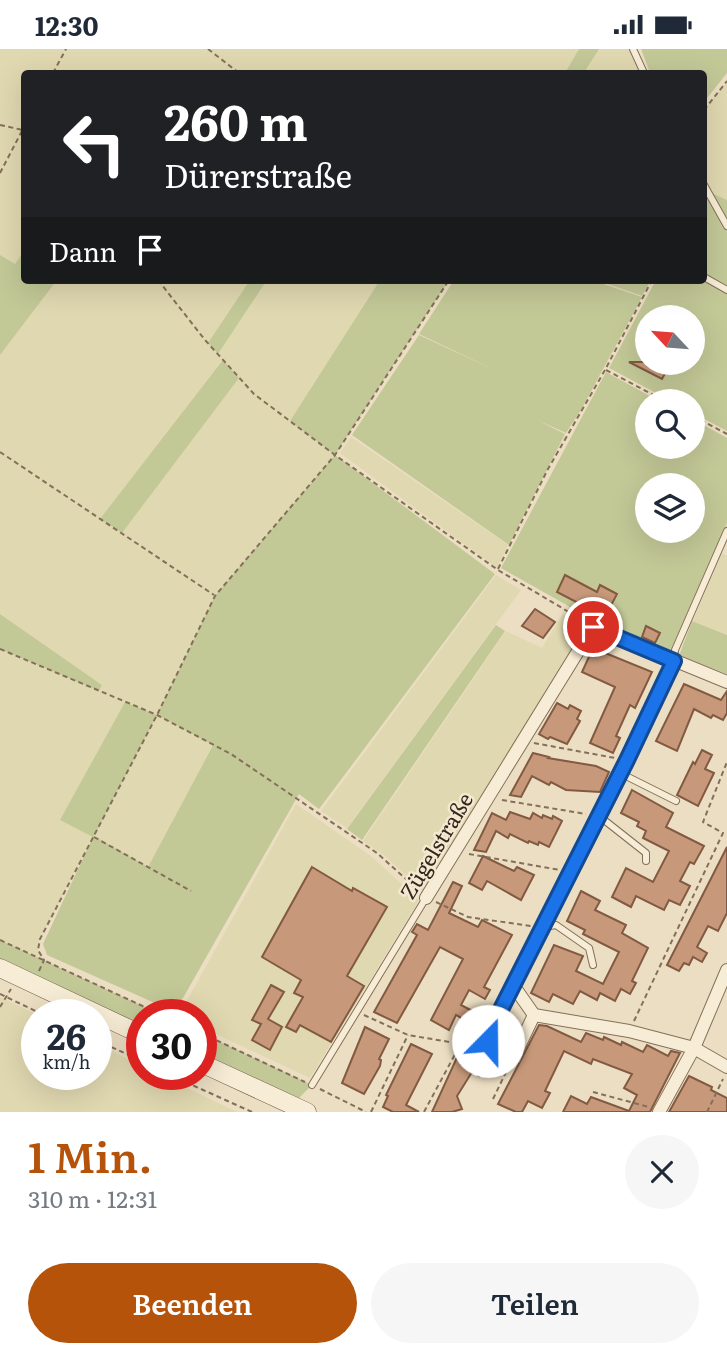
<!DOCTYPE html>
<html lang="de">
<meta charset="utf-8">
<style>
:root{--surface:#fff;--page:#f6f6f7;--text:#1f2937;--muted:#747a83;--accent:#b45309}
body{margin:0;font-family:Literata,serif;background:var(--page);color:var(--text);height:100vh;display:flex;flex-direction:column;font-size:26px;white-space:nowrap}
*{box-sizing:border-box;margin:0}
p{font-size:23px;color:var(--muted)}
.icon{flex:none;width:38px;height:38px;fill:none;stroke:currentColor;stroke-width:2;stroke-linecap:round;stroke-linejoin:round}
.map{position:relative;height:1063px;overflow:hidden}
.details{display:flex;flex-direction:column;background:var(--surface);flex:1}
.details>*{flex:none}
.hud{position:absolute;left:21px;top:21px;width:686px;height:214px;border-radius:7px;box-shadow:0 7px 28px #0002;background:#202124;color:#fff;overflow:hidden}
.needle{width:46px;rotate:296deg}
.tools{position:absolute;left:635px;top:256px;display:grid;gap:14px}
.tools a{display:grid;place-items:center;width:70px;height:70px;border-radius:50%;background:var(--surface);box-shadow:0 7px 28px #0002;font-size:35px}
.speed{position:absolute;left:21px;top:950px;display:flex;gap:14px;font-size:35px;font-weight:700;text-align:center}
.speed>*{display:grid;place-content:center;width:91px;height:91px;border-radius:50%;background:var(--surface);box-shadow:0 7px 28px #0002;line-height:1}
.speed small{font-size:18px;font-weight:400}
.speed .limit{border:10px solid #d22;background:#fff;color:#111}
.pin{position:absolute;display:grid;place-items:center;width:60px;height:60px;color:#fff;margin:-30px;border:4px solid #fff;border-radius:50%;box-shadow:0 2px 7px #0007}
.me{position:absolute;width:77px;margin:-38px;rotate:22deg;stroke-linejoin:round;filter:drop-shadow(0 0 5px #0008)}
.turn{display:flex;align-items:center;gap:24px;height:147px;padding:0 28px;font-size:32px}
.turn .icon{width:91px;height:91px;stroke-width:2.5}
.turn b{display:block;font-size:49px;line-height:60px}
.then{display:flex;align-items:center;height:66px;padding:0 28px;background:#0003;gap:14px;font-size:26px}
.round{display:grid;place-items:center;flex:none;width:74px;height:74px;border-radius:37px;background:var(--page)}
.head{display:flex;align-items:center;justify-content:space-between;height:119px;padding:0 28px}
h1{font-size:42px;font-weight:600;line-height:52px;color:var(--accent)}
.cta{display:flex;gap:14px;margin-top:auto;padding:14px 28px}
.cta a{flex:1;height:80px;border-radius:42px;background:var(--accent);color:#fff;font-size:28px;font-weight:600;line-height:80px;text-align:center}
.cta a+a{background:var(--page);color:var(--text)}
.status{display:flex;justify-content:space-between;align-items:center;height:49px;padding:0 35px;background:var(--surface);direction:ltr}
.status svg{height:19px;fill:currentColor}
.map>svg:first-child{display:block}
.farmland{fill:#e0d8b0;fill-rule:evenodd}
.green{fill:#c3c897;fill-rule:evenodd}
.building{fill:#c7997a;stroke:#825a42;stroke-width:2}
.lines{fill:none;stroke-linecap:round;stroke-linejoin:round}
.service-casing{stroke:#84705a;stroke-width:8}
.minor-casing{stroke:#84705a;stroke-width:14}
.secondary-casing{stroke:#66513e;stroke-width:19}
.path{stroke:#84705a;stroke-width:2;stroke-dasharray:5 3.5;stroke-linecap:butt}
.service{stroke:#f7ecd5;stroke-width:6}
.minor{stroke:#f7ecd5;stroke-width:12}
.secondary{stroke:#f7ecd5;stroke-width:18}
.route-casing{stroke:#114b97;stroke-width:18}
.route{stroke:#1a73e8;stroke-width:12}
.labels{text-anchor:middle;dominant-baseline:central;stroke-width:5;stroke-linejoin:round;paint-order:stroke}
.street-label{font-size:21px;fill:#34281e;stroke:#f3e9d1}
</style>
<div class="status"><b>12:30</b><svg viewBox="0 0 49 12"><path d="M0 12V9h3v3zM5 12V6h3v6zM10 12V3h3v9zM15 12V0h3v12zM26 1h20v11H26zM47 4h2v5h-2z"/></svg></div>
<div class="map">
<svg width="727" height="1063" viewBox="0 0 727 1063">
<rect width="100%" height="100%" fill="#ebdec2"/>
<g class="farmland">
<polygon points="0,0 579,0 565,24 24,24 24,202 15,216 0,206"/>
<polygon points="599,0 630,0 643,24 585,24"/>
<polygon points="727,32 727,151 707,142 704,136 704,61"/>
<path d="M57,231H250L208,294L218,305L267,231H380L290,372L335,406L215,547L157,666L213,695L148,818L93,788L40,890L38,901L44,911L0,891V600L99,642L102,636L0,565V306ZM224,312L239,329L122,484L101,470ZM125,653L156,667L93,787L61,771Z"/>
<polygon points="351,388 508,496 497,519 340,404"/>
<polygon points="722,504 727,507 727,586 693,572"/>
<polygon points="496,526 521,541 347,779 321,762"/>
<polygon points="563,565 590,579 424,843 384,806 363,792 506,582 542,599"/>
<polygon points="296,755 372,808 419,851 310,1029 201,978 201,966 179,966"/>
<polygon points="0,948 38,966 37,1026 96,1026 96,994 142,1017 142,1026 160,1026 237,1063 0,1063"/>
</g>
<g class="green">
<polygon points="579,0 599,0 584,24 565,24"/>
<polygon points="641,0 727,0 727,24 704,53 704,24 650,24"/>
<polygon points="704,136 707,142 727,151 727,241 704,228"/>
<polygon points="24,202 24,231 57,231 0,306 0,206 15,215"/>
<polygon points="250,231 267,231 218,305 208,294"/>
<path d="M380,231H449L335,406L495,525L319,760L299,745L175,963L47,906L43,895L93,788L60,771L125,653L157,666L215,547L335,406L290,372ZM157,666L213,696L148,818L94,787Z"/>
<polygon points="454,231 592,231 642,248 581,361 566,384 537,371 565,385 509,496 352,386 419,286 499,323 419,285"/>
<polygon points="596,231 651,231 642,247"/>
<path d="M656,231H702L727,244V382L693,364V352H671L609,319ZM648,268H693V313H648Z"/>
<polygon points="223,311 239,329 122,484 100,470"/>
<path d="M606,323L659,352H648V397H693V370L727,389V474L670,603L595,572L501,519ZM648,436H693V481H648Z"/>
<polygon points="0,565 102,636 99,642 0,600"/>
<polygon points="692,572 727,586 727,625 679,607"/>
<polygon points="496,576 505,582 362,791 347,780"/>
<polygon points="0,891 162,966 142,966 142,986 0,919"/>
<polygon points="201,984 312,1036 292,1056 201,1014"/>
</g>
<g class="building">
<polygon points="629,313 657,313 668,319 662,330"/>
<polygon points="565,526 597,543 600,536 617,545 605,568 557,543"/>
<polygon points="535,560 555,573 543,589 522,577"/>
<polygon points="646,577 660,584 655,594 642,588"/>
<polygon points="593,599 652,623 635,659 630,656 616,687 620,689 613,704 590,694 615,638 582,623"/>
<polygon points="684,635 721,651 727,642 727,664 723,671 713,666 711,669 694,660 677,702 656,692"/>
<polygon points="557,654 568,660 570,656 581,662 577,670 580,672 567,695 550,688 548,690 539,685"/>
<polygon points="702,701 712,706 705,720 714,724 698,757 677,746 693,713 695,715"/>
<polygon points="533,704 549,708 548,709 596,717 609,723 600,743 566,741 551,733 549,736 532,727 521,748 510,746"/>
<polygon points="632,741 673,764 666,778 704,797 694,815 690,813 680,832 690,837 680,856 669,851 664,861 636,847 631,858 612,848 626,819 653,833 669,802 643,789 646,782 637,777 639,773 621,764"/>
<polygon points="510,763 530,770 533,764 542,769 543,766 552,770 553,767 562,772 549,798 539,793 538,796 529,792 528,794 510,785 508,789 496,782 486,803 474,801 492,764 506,771"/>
<polygon points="727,798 727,864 718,882 708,877 697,898 707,904 702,913 693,908 689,916 684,914 679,922 667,916"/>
<polygon points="483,807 514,822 517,818 534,826 521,851 487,832 482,841 469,834"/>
<polygon points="312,818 352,842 353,839 387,858 347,927 364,937 331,993 300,976 296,983 286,978 303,948 294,944 301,931 262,908"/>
<polygon points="453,833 462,837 449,864 478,878 482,871 512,886 484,938 490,941 485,950 469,941 461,956 478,965 472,975 456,966 449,981 431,971 463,910 440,898 397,974 374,963 417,886 412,883 417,875 428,881"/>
<polygon points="581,842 600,852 595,861 626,876 622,884 648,899 632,932 636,934 630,945 621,940 615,952 600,944 597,951 580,942 573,955 553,945 549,953 531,944 554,896 583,907 576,922 603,935 619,903 583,885 585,881 567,872"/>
<polygon points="271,936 284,943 268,970 282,978 270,1001 252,991 261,975 252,971"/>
<polygon points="539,976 547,977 581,993 586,984 603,991 604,988 621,996 622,993 643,1003 647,996 668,1007 671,1002 680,1004 650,1063 563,1063 571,1047 587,1055 591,1048 629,1062 637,1046 624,1039 632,1025 593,1010 591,1015 564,1002 545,1042 550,1044 542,1059 528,1052 522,1063 516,1063 498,1055"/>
<polygon points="365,978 389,990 379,1010 381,1011 380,1017 364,1045 342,1034"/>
<polygon points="411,995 432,1005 406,1056 419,1063 393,1063 383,1058 388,1047 386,1046"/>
<polygon points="459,1004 484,1017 479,1027 472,1023 457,1047 462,1060 452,1063 432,1063"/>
<polygon points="689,1027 712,1038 711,1041 727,1049 727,1063 669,1063"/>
</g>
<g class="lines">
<defs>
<g id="service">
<polyline points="633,0 644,24"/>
<polyline points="704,136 727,177"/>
<polyline points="704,228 727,241"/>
<polyline points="674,610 675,601 727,482"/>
<polyline points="620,724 676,752"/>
<polyline points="599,767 646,804 646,812"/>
<polyline points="544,878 556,876 589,899 593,916"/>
<polyline points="312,1036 426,849"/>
</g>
<g id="minor">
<polyline points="426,849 593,578 727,633"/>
<path d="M513,936L534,966L514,1008H507L490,999C485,978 511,940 521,921C573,818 625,716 674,612"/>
<polyline points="534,966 629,982 694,999 727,1018"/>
<polyline points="659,1063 694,999 727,921"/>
</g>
<g id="secondary">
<polyline points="0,919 142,986"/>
<polyline points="201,1014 307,1063"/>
</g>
</defs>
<use href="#service" class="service-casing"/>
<use href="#minor" class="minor-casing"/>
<use href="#secondary" class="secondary-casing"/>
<g class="path">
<polyline points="208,0 239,24"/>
<polyline points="53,24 66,0"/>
<polyline points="704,61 727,32"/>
<polyline points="0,76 23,81"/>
<polyline points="0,124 24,78"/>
<polyline points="158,231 205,291 254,345 335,406 498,521 584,572"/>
<polyline points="606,321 665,352"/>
<polyline points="693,367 727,385"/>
<polyline points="0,403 214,546"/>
<polyline points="498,520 548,420 605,321 652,231"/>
<polyline points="0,600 157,666 231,705 377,804 417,840"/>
<polyline points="534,694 615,709"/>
<polyline points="502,751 586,765"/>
<polyline points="94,788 191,842"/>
<polyline points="469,805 560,821"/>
<polyline points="436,853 468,868 531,877"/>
<polyline points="0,891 162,966"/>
<polyline points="39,922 44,911 38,901 40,890 157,666 215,547 335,406 449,231"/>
<polyline points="0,945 44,966"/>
<polyline points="0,958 11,940"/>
<polyline points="364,966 408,986 479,998"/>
<polyline points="634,972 723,784 703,773 727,713"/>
<polyline points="201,984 305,1033"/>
<polyline points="96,991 142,1012"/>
<polyline points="170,1026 252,1063"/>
<polyline points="320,1040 366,1063"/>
<polyline points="593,1043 649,1058"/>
<polyline points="493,1050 507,1021"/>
<polyline points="371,1063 408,986"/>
<polyline points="424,1063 460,996"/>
<polyline points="707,1063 723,1030"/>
</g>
<use href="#service" class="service"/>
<use href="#minor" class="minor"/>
<use href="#secondary" class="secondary"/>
</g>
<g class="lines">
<defs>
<polyline id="route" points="488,992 488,986 627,711 674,612 593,578"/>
</defs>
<use href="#route" class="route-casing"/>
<use href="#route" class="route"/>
</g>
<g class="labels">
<g class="street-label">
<text transform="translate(435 796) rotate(-59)">Zügelstraße</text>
</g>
</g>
</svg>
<div class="tools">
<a><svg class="needle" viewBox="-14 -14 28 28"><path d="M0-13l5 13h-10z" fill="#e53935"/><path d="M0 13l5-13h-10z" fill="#747a83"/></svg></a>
<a><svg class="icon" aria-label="search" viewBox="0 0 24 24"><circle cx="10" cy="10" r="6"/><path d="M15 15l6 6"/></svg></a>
<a><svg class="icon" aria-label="layers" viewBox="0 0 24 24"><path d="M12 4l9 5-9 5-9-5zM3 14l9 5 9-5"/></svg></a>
</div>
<div class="speed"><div>26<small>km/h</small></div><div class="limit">30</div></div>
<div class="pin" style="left:593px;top:578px;background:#d93025"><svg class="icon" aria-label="arrive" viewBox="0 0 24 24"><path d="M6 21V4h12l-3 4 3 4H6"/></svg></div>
<svg class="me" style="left:488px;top:992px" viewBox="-20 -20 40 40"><circle r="19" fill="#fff"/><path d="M0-13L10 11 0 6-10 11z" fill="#1a73e8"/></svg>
<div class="hud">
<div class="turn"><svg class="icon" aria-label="left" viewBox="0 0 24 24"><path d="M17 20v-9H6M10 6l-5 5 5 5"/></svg><div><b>260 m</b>Dürerstraße</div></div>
<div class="then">Dann<svg class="icon" aria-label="arrive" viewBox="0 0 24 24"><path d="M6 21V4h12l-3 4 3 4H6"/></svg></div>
</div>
</div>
<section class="details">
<div class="head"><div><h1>1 Min.</h1><p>310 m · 12:31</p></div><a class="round"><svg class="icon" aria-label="close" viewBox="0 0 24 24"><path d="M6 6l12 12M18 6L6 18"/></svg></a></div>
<div class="cta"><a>Beenden</a><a>Teilen</a></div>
</section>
